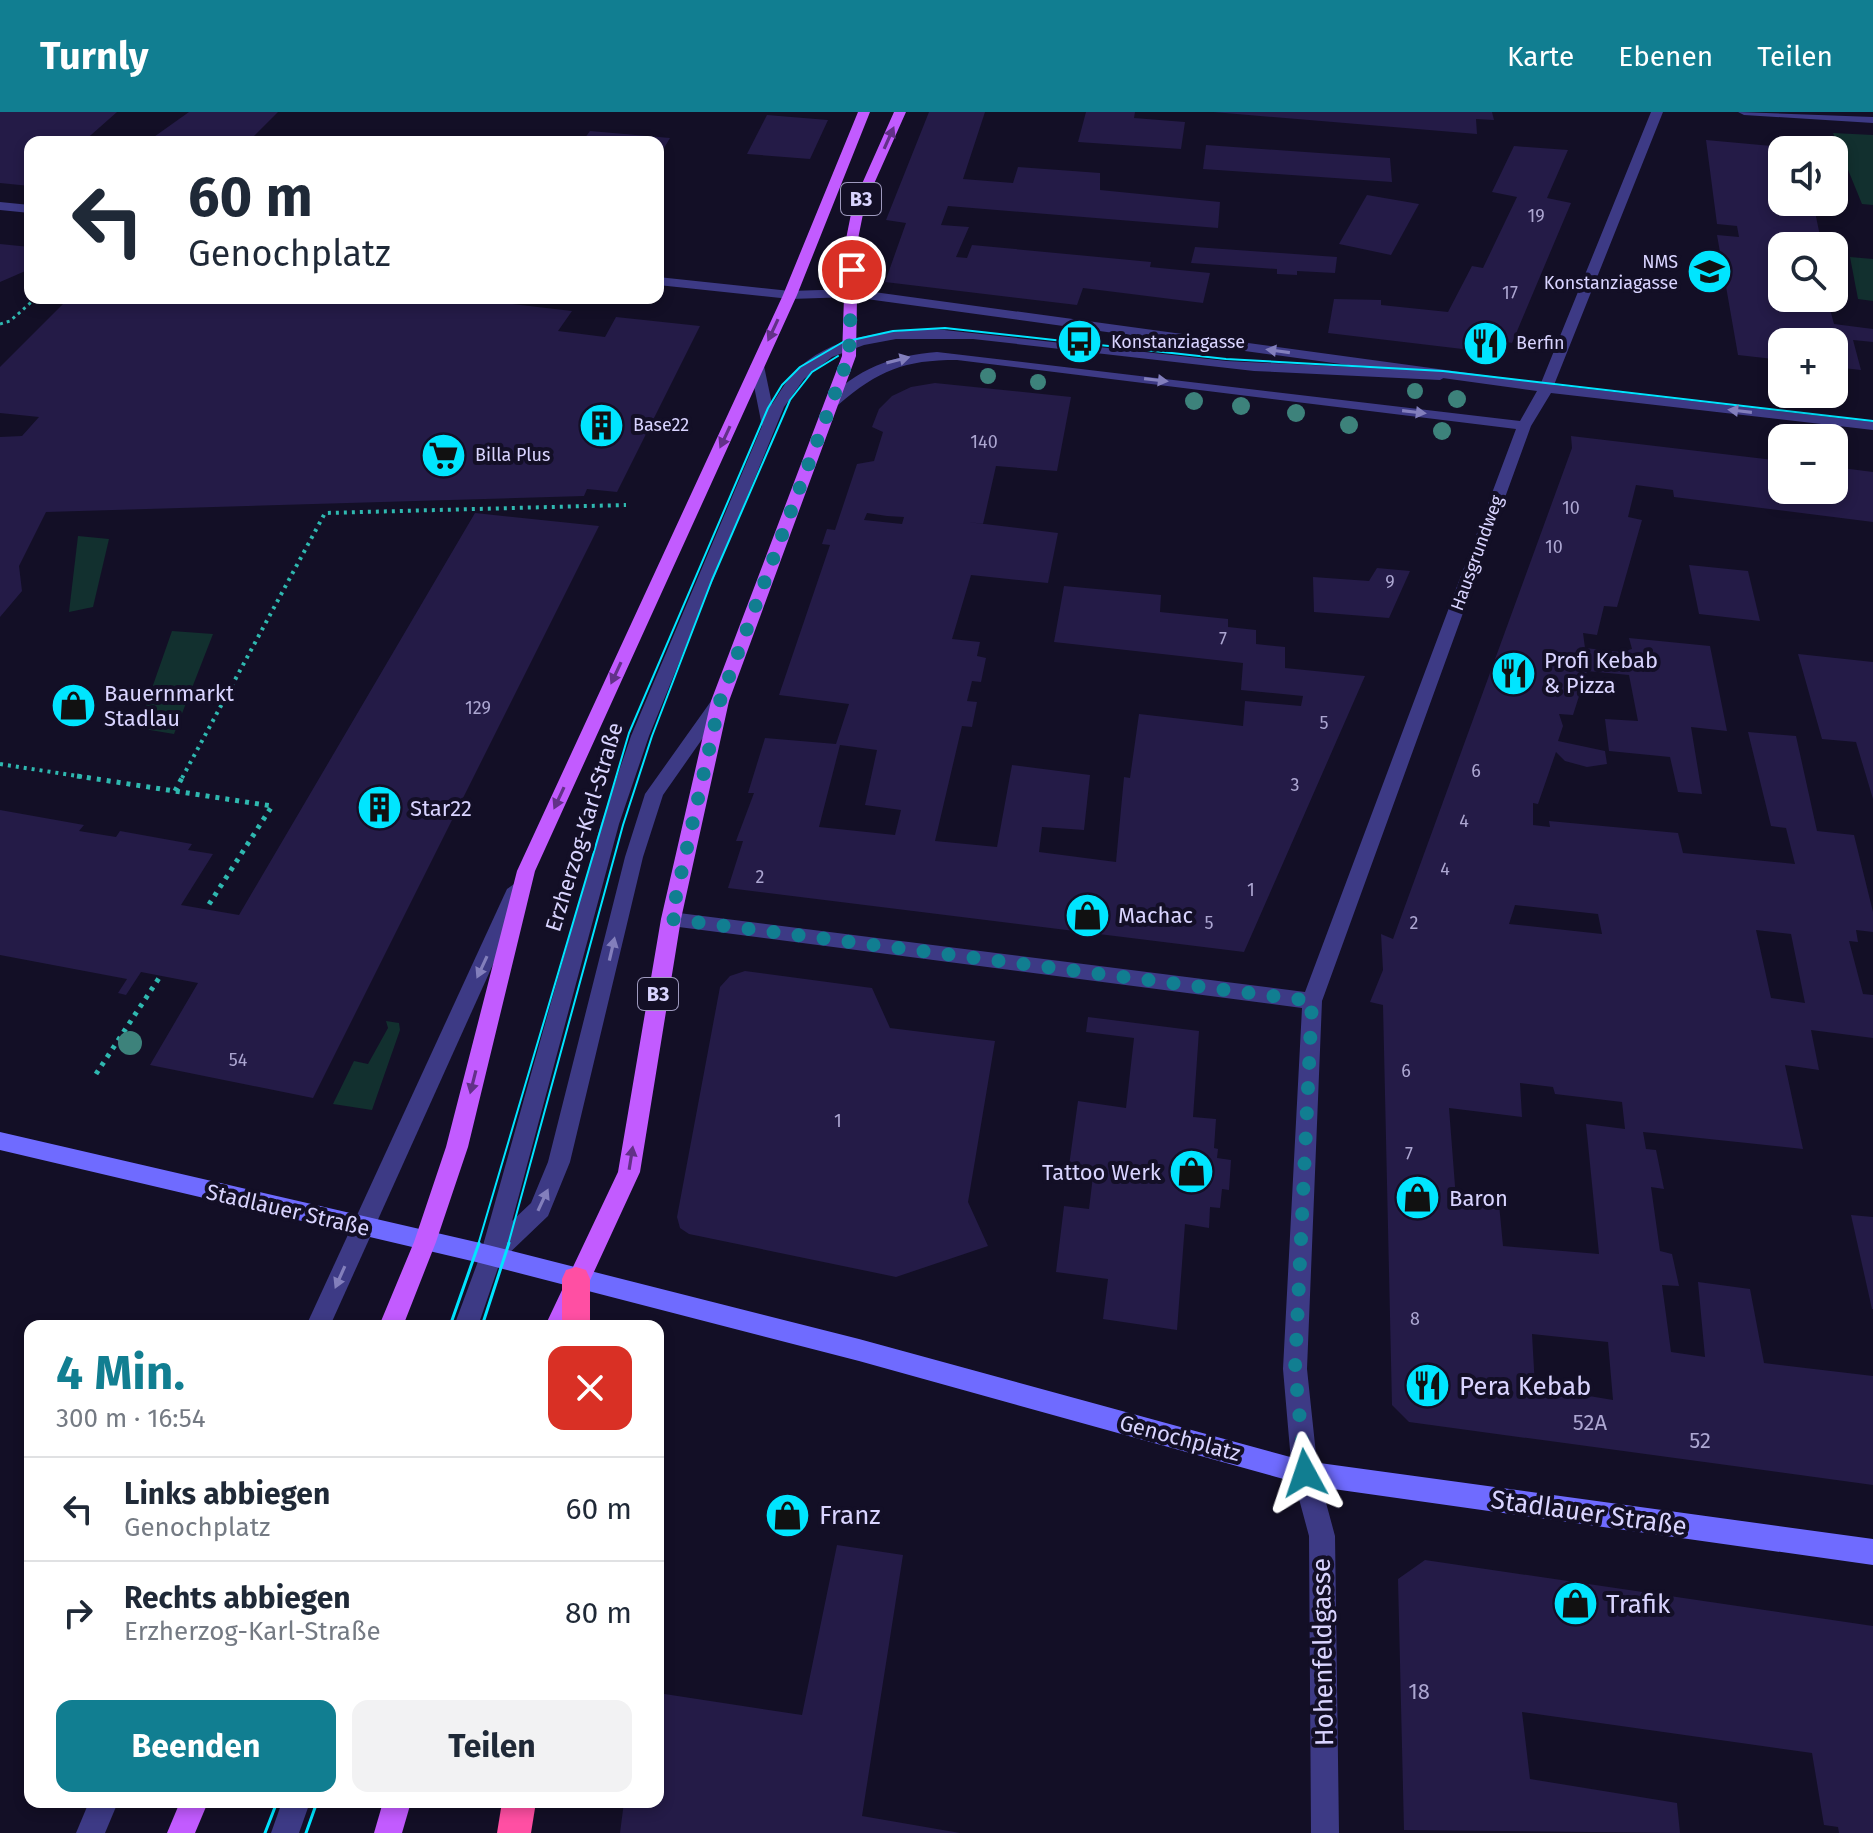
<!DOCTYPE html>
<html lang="de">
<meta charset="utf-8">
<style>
:root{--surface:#fff;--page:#f2f2f3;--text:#1f2937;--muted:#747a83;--line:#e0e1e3;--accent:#117e91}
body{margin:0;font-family:"Fira Sans",sans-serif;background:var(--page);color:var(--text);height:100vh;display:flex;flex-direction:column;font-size:30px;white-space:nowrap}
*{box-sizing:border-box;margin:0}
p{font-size:26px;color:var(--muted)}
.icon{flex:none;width:44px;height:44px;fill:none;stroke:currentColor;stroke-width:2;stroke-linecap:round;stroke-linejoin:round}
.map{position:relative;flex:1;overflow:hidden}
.details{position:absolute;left:24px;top:1208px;width:640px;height:488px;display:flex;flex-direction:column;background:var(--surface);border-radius:16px;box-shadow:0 4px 12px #0003}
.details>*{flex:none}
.banner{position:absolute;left:24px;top:24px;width:640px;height:168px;border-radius:16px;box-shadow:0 4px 12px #0003;background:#fff;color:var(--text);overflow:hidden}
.tools{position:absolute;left:1768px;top:24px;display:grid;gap:16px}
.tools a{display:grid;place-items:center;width:80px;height:80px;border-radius:16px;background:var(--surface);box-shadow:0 4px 12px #0003;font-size:40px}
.pin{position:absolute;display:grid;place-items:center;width:68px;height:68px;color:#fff;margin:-34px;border:4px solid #fff;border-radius:50%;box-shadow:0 2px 8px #0007}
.me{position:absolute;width:88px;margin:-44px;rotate:355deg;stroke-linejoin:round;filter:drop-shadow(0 0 6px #0008)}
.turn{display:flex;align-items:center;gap:28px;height:168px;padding:0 32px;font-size:36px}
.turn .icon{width:104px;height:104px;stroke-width:2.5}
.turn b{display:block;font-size:56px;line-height:68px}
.round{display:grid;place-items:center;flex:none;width:84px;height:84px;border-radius:16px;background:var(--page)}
.summary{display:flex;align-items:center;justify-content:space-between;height:136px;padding:0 32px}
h1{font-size:48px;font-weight:700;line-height:60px;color:var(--accent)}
.primary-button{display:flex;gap:16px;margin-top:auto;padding:16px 32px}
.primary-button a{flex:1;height:92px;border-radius:16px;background:var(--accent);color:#fff;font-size:32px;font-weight:700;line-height:92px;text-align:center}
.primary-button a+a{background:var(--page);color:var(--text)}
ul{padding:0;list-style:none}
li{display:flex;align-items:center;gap:24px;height:104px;padding:0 32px;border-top:2px solid var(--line)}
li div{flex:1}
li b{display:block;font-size:30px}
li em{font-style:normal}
header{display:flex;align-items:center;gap:48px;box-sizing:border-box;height:112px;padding:0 40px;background:var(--accent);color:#fff}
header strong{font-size:38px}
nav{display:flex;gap:44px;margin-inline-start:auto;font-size:28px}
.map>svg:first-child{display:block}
.green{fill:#12302f}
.building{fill:#241b47;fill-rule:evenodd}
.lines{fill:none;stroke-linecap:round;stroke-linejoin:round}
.path-far2{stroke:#2fb8b0;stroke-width:3;stroke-dasharray:3 4;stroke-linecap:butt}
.path-far1{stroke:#2fb8b0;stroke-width:4;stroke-dasharray:3 5;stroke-linecap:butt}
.path{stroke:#2fb8b0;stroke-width:5;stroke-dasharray:4 6;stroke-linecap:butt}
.lane{fill:#3d3a85;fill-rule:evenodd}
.street{fill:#3d3a85;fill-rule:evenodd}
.secondary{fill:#6f6bff;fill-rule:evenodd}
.primary{fill:#c25bff;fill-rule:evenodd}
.highway{fill:#ff4fa3;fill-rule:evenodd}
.tram-far1{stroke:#00e5ff;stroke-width:2}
.tram{stroke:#00e5ff;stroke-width:3}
.tree{fill:#3d827b}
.oneway{fill:#623188}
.oneway2{fill:#837fbc}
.route{stroke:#117e91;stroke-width:14;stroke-dasharray:0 25.2}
.labels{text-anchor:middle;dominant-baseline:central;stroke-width:8;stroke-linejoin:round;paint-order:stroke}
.number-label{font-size:18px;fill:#aca6d1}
.far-poi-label{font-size:18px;fill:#d9d4ff;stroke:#130f26;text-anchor:start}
.far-street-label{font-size:18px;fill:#d9d4ff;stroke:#130f26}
.shield{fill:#130f26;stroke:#9e99be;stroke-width:2}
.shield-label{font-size:20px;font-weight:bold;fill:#d9d4ff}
.poi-label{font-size:22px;fill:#d9d4ff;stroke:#130f26;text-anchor:start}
.street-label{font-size:22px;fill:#d9d4ff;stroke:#130f26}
.near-number-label{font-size:22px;fill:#aca6d1}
.near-poi-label{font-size:26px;fill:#d9d4ff;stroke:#130f26;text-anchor:start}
.near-street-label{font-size:26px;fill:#d9d4ff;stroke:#130f26}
</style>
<header>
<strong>Turnly</strong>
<nav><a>Karte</a><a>Ebenen</a><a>Teilen</a></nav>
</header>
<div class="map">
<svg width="1873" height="1721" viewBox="0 0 1873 1721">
<rect width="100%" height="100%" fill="#130f26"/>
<g class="green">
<polygon points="1833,21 1873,23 1873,93 1862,92"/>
<polygon points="1850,145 1873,147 1873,189 1858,187"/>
<polygon points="78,424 109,427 93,495 69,500"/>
<polygon points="172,519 213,522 174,622 138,616"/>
<polygon points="386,909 399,911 400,918 372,998 333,992 354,949 368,952 388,916"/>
</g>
<g class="building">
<polygon points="0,0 117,0 83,30 30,30 30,74 0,71"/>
<polygon points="189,0 278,0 248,30 151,27"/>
<polygon points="929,0 985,0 963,67 1013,71 1018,55 1100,61 1100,78 1220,90 1218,116 948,94 941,113 969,115 956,145 967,146 972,133 1151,150 1150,155 1210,161 1203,191 1083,176 1077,193 885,170 906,111 886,108"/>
<polygon points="1086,0 1135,0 1134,6 1185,10 1181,37 1078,30"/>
<polygon points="1213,0 1492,0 1494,8 1476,7 1477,22"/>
<polygon points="767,3 828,8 810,47 747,42"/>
<polygon points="590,19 670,26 658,46 658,30 582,30"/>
<polygon points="1706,28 1782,35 1782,90 1813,90 1820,124 1794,121 1796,130 1813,134 1782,134 1782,186 1827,186 1834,212 1873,217 1873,230 1853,228 1861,258 1834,255 1834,230 1782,230 1782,248 1738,243 1717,123 1739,125 1737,114 1717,112"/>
<polygon points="1206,33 1390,46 1392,70 1203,57"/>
<polygon points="1514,34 1568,38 1547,86 1571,91 1512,231 1502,229 1496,241 1328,221 1334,187 1381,188 1381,193 1448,200 1472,154 1483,156 1517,85 1492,80"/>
<polygon points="1367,83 1419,92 1391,143 1339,132"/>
<polygon points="0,132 30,135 30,157 0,170"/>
<polygon points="1195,135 1337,145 1335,161 1297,159 1297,163 1277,162 1277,157 1191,151"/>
<polygon points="69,186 460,186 572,199 558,219 605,225 616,205 700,214 617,380 587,377 584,384 46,400 19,454 22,479 0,505 0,325 22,324 39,305 0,301 0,255"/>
<path d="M935,271L1071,285L1057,359L996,354L983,412L968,410L1058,421L1048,471L971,463L952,527L980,530L977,544L986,546L981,570L972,569L967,589L977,590L972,615L962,614L935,729L997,735L1012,653L1090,663L1084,718L1042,715L1039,740L1116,750L1124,665L1130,666L1139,602L1243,614L1245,589L1301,594L1303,584L1241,578L1243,551L1054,530L1064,474L1161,483L1160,500L1228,507V515L1256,518V532L1285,535V556L1365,564L1244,840L728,776L743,729H736L754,681H748L765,626L836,632L849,592L779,583L830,433L822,432L827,417L835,418L857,352L874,349L883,320L872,315L879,297L892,284L911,275ZM867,401L887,404L904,405L902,412L864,408ZM840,633L877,638L865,693L901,698L895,723L819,715Z"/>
<path d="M1571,324L1782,349V378H1834V355L1873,360V410L1674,385L1673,378L1636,373L1628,405L1642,408L1617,495L1604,494L1597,523L1583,521L1585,536L1621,540L1632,537L1629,526L1710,534L1727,619L1691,615L1702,682L1678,680L1670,645L1609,639L1605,607L1638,609L1629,563L1587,559L1573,603L1559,602L1563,614L1558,629L1605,639L1607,652L1587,655L1565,649L1556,640L1538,692L1533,691V713L1550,715L1549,709L1678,721L1683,741L1795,752L1786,716L1771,714L1748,620L1796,624L1817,719L1854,723L1873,800V820L1856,818L1858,830L1849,829L1863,882L1873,883V926L1811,918L1819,958L1785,953L1803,1037L1643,1020L1646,1037L1656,1038L1664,1077L1651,1075L1660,1139L1672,1142L1679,1174L1662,1173L1671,1240L1705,1245L1698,1170L1750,1177L1764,1251L1873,1264V1373L1409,1310L1392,1293L1383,893L1370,890L1383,858L1381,822L1393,827L1572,336ZM1515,793L1598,802L1602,822L1509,812ZM1756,818L1791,822L1805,891L1771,886ZM1520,971L1553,975L1555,982L1622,990L1625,1017L1586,1012L1599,1142L1503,1134L1499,1092L1456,1087L1449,996L1522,1005ZM1532,1222L1608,1230L1613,1288L1535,1275Z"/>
<polygon points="475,401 599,414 313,986 150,953 198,871 141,860 126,883 118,881 127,867 0,843 0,698 84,713 79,719 116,725 120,719 192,732 188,738 213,742 181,793 239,803"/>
<polygon points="1689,453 1748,459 1760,509 1699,502"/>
<polygon points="1377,456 1410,459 1389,506 1314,500 1313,465 1369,469"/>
<polygon points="1798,542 1873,550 1873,687 1856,630 1822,627"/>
<polygon points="745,859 872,876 890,916 995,929 968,1090 988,1134 896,1165 689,1122 680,1116 677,1105 720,875 730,864"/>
<polygon points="1088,905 1199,919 1193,1005 1216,1007 1214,1036 1218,1037 1217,1046 1231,1048 1229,1078 1222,1077 1220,1096 1210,1095 1209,1116 1185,1112 1177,1218 1103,1207 1108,1167 1056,1160 1064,1094 1089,1097 1093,1064 1068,1061 1078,989 1126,996 1134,926 1086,920"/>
<polygon points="1851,1103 1873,1105 1873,1197 1872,1197"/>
<polygon points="837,1433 903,1443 862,1704 960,1721 620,1721 624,1690 658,1690 658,1581 802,1603"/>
<polygon points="1425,1448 1873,1514 1873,1721 1839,1721 1838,1715 1824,1713 1812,1641 1522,1600 1530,1667 1677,1691 1680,1721 1404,1718 1398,1467"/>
</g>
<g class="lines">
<polyline class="path-far2" points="0,212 10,209 36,186"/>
<g class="path-far1">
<polyline points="0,652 90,666"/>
<polyline points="182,666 325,401 626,393"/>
</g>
<g class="path">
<polyline points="77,664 272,694 206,797"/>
<polyline points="175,679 183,664"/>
<polyline points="96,962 161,863"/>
</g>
<g class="lane">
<path d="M935,217L1227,249L1413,258L1440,260L1447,264L1440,268L1254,259L973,227H896L864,233L832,245L804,267L784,295L649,624L619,712L512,1109L531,1091L548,1050L625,745L645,682L714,585H726L729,589L726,593L663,683L643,745L570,1050L548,1104L500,1150L478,1214H454L480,1144L601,712L631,624L762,314L750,254L757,250L764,254L772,292C779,282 785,270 794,261C829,223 886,219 935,217Z"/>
<polygon points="282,1690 310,1690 299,1721 271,1721"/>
</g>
<g class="street">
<path d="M1651,0H1663L1554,273L1873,310V318L1551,281L1531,314L1322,889L1307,1257L1318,1361L1335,1424L1339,1721H1311L1309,1424L1292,1361L1283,1257L1302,896L671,814L661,807L671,800L1305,880L1516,317L957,248C904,248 879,258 838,293L826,290C855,257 894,243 937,240L1520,309L1537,279L852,185L790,187L658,173V165L790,179L852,177L1541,271Z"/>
<polygon points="1738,0 1873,5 1873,11 1744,3"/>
<polygon points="0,90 30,93 30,101 0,98"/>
<polygon points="517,770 527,777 330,1214 306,1214 507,777"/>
<polygon points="89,1690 118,1690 105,1721 76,1721"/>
</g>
<polygon class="secondary" points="0,1020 476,1130 859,1227 1305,1349 1873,1427 1873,1453 1305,1373 859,1249 476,1150 0,1038"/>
<g class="primary">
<polygon points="858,0 870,0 797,183 535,759 468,1035 436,1130 403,1214 379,1214 414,1130 446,1035 517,759 783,183"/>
<polygon points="894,0 906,0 865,92 858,127 856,244 729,589 681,807 640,1060 569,1214 545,1214 618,1060 661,807 711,589 842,244 846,127 853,92"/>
<polygon points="180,1690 208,1690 195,1721 167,1721"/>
<polygon points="383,1690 411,1690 402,1721 374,1721"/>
</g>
<g class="highway">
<polygon points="576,1155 586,1158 590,1167 590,1214 562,1214 562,1167 566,1158"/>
<polygon points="502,1690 536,1690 531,1721 497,1721"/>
</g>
<g class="tram-far1">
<polyline points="478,1133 629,621 768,296 782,273 800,255 843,230 893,219 945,216 1226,247 1443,259 1873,309"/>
<polyline points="508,1133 623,713 652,624 712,468 790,288 812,260 838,244"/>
</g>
<g class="tram">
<polyline points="450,1214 479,1131"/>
<polyline points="482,1214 509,1131"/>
<polyline points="265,1721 277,1690"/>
<polyline points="306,1721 317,1690"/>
</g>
</g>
<g class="tree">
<circle cx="988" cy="264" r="8"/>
<circle cx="1038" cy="270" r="8"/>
<circle cx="1415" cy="279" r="8"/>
<circle cx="1457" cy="287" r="9"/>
<circle cx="1194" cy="289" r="9"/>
<circle cx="1241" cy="294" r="9"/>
<circle cx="1296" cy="301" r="9"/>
<circle cx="1349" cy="313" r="9"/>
<circle cx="1442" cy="319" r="9"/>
<circle cx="130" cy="931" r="12"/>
</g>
<defs><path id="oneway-solid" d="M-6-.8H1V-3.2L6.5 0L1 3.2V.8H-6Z" transform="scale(2)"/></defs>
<g class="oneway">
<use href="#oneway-solid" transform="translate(889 26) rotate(-66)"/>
<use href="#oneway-solid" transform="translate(773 218) rotate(115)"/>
<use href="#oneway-solid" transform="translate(725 325) rotate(115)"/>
<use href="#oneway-solid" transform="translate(616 561) rotate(115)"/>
<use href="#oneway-solid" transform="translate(559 686) rotate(115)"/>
<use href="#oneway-solid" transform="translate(473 970) rotate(104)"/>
<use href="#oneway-solid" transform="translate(631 1046) rotate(-81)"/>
</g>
<g class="oneway2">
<use href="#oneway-solid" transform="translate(1278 239) rotate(-172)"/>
<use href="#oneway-solid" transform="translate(898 248) rotate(-14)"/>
<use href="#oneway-solid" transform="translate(1156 268) rotate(7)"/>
<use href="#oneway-solid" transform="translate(1740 299) rotate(-173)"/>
<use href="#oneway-solid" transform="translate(1414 300) rotate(7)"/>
<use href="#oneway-solid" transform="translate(612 837) rotate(-77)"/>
<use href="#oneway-solid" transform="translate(482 855) rotate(115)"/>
<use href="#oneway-solid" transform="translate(543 1088) rotate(-65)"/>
<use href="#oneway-solid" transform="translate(340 1165) rotate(114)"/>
</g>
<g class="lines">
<polyline class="route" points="852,158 849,244 720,589 671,807 1312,889 1295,1257 1305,1361"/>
</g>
<defs>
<symbol id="school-disc" viewBox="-11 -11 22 22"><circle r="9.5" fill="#00e5ff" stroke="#130f26"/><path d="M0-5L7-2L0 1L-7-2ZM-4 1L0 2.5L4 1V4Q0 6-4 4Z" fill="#111"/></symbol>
<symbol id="bus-disc" viewBox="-11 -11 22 22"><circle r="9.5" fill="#00e5ff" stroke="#130f26"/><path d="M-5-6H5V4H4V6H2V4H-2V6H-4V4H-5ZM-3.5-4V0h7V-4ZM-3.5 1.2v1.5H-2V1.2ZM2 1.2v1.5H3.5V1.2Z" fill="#111"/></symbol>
<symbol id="restaurant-disc" viewBox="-11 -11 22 22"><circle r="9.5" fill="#00e5ff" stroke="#130f26"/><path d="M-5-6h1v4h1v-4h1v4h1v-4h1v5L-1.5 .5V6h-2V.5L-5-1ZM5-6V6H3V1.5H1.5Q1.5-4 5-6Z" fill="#111"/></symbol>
<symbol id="building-disc" viewBox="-11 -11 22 22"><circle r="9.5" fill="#00e5ff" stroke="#130f26"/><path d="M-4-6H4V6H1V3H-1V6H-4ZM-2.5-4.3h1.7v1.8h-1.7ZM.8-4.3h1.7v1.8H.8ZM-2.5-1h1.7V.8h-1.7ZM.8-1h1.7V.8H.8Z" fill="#111"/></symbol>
<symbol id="supermarket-disc" viewBox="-11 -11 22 22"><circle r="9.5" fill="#00e5ff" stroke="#130f26"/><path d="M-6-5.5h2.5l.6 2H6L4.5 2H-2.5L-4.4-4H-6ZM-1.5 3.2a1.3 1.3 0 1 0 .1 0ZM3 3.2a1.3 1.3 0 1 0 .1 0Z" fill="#111"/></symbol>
<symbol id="shop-disc" viewBox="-11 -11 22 22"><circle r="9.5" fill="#00e5ff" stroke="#130f26"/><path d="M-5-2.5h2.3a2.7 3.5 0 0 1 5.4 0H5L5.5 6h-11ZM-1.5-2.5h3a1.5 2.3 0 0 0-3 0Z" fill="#111"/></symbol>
</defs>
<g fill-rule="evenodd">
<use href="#school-disc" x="1684" y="134" width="51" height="51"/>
<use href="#bus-disc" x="1054" y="204" width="51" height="51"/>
<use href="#restaurant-disc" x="1460" y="206" width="51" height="51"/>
<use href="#building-disc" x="576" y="288" width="51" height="51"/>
<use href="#supermarket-disc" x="418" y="318" width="51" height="51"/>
<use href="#restaurant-disc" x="1488" y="536" width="51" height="51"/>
<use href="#shop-disc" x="48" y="568" width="51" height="51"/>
<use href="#building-disc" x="354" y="670" width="51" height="51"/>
<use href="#shop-disc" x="1062" y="778" width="51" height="51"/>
<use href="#shop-disc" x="1166" y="1034" width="51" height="51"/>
<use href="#shop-disc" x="1392" y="1060" width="51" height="51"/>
<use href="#restaurant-disc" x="1402" y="1248" width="51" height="51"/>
<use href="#shop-disc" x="762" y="1378" width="51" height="51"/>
<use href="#shop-disc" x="1550" y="1466" width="51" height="51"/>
</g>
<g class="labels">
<g class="number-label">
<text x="1536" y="104">19</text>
<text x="1510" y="181">17</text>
<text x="984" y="330">140</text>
<text x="1571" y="396">10</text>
<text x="1554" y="435">10</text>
<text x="1390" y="470">9</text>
<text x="1223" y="527">7</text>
<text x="478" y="596">129</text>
<text x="1324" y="611">5</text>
<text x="1476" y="659">6</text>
<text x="1295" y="673">3</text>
<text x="1464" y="709">4</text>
<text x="1445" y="757">4</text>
<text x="760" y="765">2</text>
<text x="1251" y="778">1</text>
<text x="1209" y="811">5</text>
<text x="1414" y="811">2</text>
<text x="238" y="948">54</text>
<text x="1406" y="959">6</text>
<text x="838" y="1009">1</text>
<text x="1409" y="1042">7</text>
<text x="1415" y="1207">8</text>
</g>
<g class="far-poi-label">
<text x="1678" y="150" text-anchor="end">NMS<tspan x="1678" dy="21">Konstanziagasse</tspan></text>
<text x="1111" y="230">Konstanziagasse</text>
<text x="1516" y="231">Berfin</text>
<text x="633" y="313">Base22</text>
<text x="475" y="343">Billa Plus</text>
</g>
<g class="far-street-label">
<text transform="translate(1477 441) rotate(-70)">Hausgrundweg</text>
</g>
<g class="shield">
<rect x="841" y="71" width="40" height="32" rx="6"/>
<rect x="638" y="866" width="40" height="32" rx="6"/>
</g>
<g class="shield-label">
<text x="861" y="87">B3</text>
<text x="658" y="882">B3</text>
</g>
<g class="poi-label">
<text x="1544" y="548">Profi Kebab<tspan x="1544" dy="25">&amp; Pizza</tspan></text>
<text x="104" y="581">Bauernmarkt<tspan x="104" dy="25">Stadlau</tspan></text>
<text x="410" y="696">Star22</text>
<text x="1118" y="803">Machac</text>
<text x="1161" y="1060" text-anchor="end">Tattoo Werk</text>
<text x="1449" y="1086">Baron</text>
</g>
<g class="street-label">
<text transform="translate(584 715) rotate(-73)">Erzherzog-Karl-Straße</text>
<text transform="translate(288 1098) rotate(13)">Stadlauer Straße</text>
<text transform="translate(1180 1326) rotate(15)">Genochplatz</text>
</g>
<g class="near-number-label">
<text x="1590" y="1310">52A</text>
<text x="1700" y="1328">52</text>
<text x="1419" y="1579">18</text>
</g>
<g class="near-poi-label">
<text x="1459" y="1274">Pera Kebab</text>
<text x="819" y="1403">Franz</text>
<text x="1606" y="1492">Trafik</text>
</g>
<g class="near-street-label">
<text transform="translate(1589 1401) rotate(8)">Stadlauer Straße</text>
<text transform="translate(1323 1540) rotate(-91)">Hohenfeldgasse</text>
</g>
</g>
</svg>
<div class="tools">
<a><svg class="icon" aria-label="sound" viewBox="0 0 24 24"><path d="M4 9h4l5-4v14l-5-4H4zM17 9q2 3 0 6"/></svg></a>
<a><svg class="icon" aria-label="search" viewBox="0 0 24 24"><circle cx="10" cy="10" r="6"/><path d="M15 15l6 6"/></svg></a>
<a>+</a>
<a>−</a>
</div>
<div class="pin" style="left:852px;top:158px;background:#d93025"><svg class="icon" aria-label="arrive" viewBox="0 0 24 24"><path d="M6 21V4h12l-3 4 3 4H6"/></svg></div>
<svg class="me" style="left:1305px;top:1361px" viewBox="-20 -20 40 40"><path d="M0-17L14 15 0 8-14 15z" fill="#117e91" stroke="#fff" stroke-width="4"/></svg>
<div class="banner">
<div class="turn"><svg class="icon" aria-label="left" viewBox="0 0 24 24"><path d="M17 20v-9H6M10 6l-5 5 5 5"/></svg><div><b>60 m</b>Genochplatz</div></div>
</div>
<section class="details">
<div class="summary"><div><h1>4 Min.</h1><p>300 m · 16:54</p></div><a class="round" style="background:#d93025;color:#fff"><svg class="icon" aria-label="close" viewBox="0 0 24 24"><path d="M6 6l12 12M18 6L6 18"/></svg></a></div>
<ul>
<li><svg class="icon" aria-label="left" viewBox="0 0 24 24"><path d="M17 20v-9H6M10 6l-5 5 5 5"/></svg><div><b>Links abbiegen</b><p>Genochplatz</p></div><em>60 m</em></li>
<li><svg class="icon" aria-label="right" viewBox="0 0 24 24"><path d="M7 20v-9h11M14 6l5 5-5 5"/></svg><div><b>Rechts abbiegen</b><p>Erzherzog-Karl-Straße</p></div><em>80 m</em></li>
</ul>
<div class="primary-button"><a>Beenden</a><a>Teilen</a></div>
</section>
</div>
